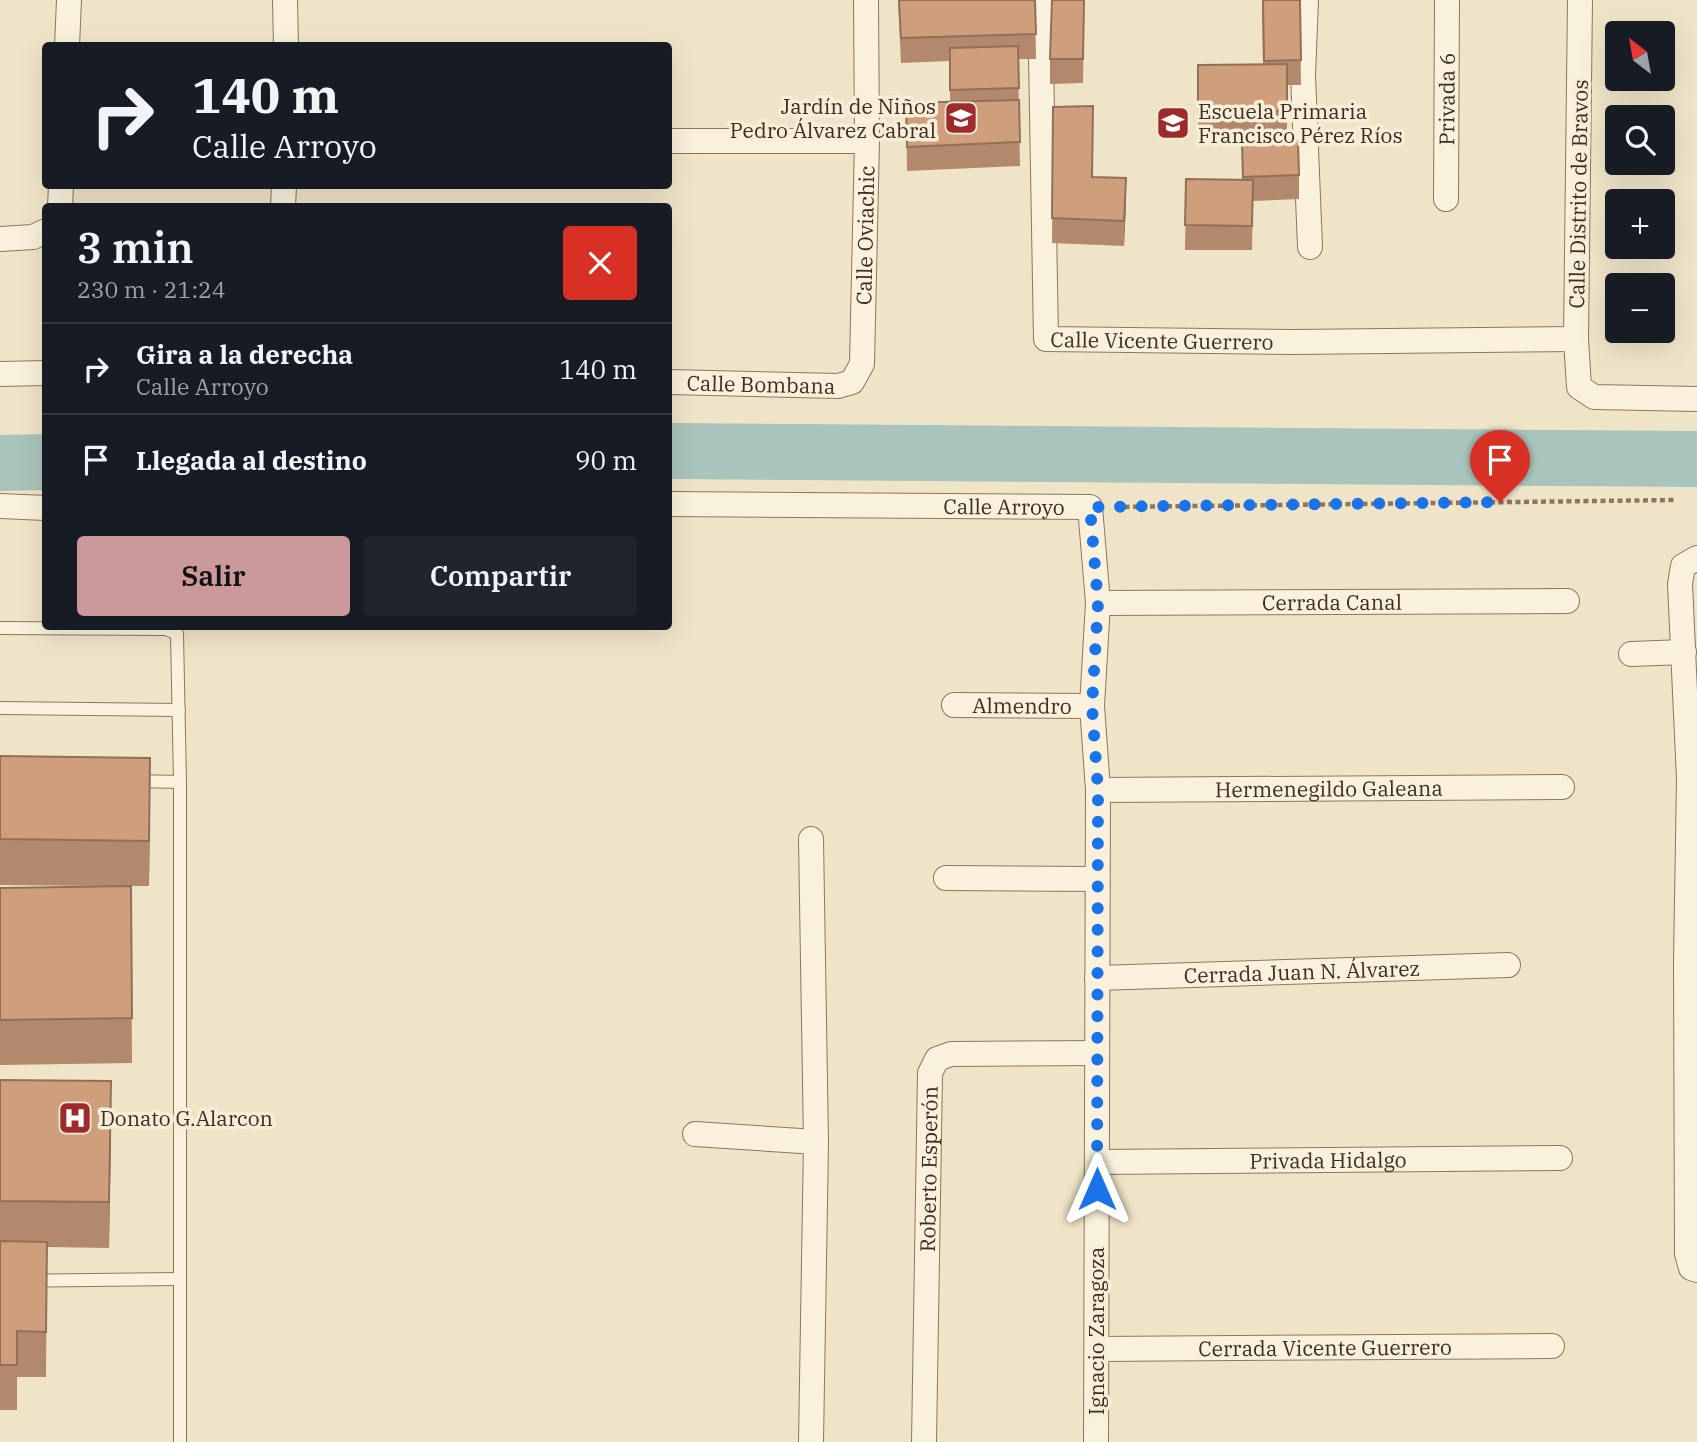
<!DOCTYPE html>
<html lang="es">
<meta charset="utf-8">
<style>
:root{--surface:#171b24;--page:#20242c;--text:#f1f3f6;--muted:#9ea1a6;--line:#363941;--accent:#cc999b}
body{margin:0;font-family:"IBM Plex Serif",serif;background:var(--page);color:var(--text);height:100vh;display:flex;flex-direction:column;font-size:26px;white-space:nowrap}
*{box-sizing:border-box;margin:0}
p{font-size:23px;color:var(--muted)}
.icon{flex:none;width:38px;height:38px;fill:none;stroke:currentColor;stroke-width:2;stroke-linecap:round;stroke-linejoin:round}
.map{position:relative;flex:1;overflow:hidden}
.sheet{position:absolute;left:42px;top:203px;width:630px;height:427px;display:flex;flex-direction:column;background:var(--surface);border-radius:7px;box-shadow:0 7px 28px #0002}
.sheet>*{flex:none}
.hud{position:absolute;left:42px;top:42px;width:630px;height:147px;border-radius:7px;box-shadow:0 7px 28px #0002;background:#171b24;color:var(--text);overflow:hidden}
.needle{width:46px;rotate:329deg}
.tools{position:absolute;left:1605px;top:21px;display:grid;gap:14px}
.tools a{display:grid;place-items:center;width:70px;height:70px;border-radius:7px;background:var(--surface);box-shadow:0 7px 28px #0002;font-size:35px}
.pin{position:absolute;display:grid;place-items:center;width:60px;height:60px;color:#fff;margin:-72px -30px;border-radius:50% 50% 50% 0;rotate:-45deg;box-shadow:0 0 7px #0007}
.pin .icon{rotate:45deg}
.me{position:absolute;width:77px;margin:-38px;rotate:0deg;stroke-linejoin:round;filter:drop-shadow(0 0 5px #0008)}
.turn{display:flex;align-items:center;gap:24px;height:147px;padding:0 35px;font-size:32px}
.turn .icon{width:91px;height:91px;stroke-width:2.5}
.turn b{display:block;font-size:49px;line-height:60px}
.round{display:grid;place-items:center;flex:none;width:74px;height:74px;border-radius:7px;background:var(--page)}
.headline{display:flex;align-items:center;justify-content:space-between;height:119px;padding:0 35px}
h1{font-size:42px;font-weight:600;line-height:52px}
.button{display:flex;gap:14px;margin-top:auto;padding:14px 35px}
.button a{flex:1;height:80px;border-radius:7px;background:var(--accent);color:#111;font-size:28px;font-weight:600;line-height:80px;text-align:center}
.button a+a{background:var(--page);color:var(--text)}
ul{padding:0;list-style:none}
li{display:flex;align-items:center;gap:21px;height:91px;padding:0 35px;border-top:2px solid var(--line)}
li div{flex:1}
li b{display:block;font-size:26px}
li em{font-style:normal}
.map>svg:first-child{display:block}
.lines{fill:none;stroke-linecap:round;stroke-linejoin:round}
.river{stroke:#a9c4bc;stroke-width:56}
.service-casing{stroke:#8d765c;stroke-width:14}
.minor-casing{stroke:#8d765c;stroke-width:26}
.path{stroke:#8d765c;stroke-width:4.5;stroke-dasharray:5 3.5;stroke-linecap:butt}
.service{stroke:#faf1dc;stroke-width:12}
.minor{stroke:#faf1dc;stroke-width:24}
.wall{fill:#b2896c}
.shaded-wall{fill:#916f58}
.building{fill:#cf9f7d;stroke:#916f58;stroke-width:2}
.route{stroke:#1a73e8;stroke-width:12;stroke-dasharray:0 21.6}
.labels{text-anchor:middle;dominant-baseline:central;stroke-width:7;stroke-linejoin:round;paint-order:stroke}
.street-label{font-size:21px;fill:#3d2e20;stroke:#f7eed8}
.poi-label{font-size:21px;fill:#3d2e20;stroke:#f7eed8;text-anchor:start}
</style>
<div class="map">
<svg width="1697" height="1442" viewBox="0 0 1697 1442">
<rect width="100%" height="100%" fill="#f0e4c8"/>
<g class="lines">
<g class="river">
<polyline points="668,451 1697,459"/>
<polyline points="0,463 46,462"/>
</g>
<defs>
<g id="service">
<polyline points="0,628 166,629 177,634 180,782 180,1442"/>
<polyline points="0,708 179,710"/>
<polyline points="134,781 180,782"/>
<polyline points="0,1281 180,1279"/>
</g>
<g id="minor">
<polyline points="285,0 286,46"/>
<path id="s1" d="M1040,0L1046,339L1294,342L1576,339"/>
<polyline points="1306,0 1303,75 1310,247"/>
<polyline points="1580,0 1576,339 1579,387 1594,397 1697,399"/>
<polyline points="67,46 69,0"/>
<polyline points="668,141 867,141"/>
<path id="s2" d="M1446,199L1447,0"/>
<polyline points="60,206 61,186"/>
<polyline points="283,206 284,186"/>
<polyline points="0,239 33,237 46,231"/>
<polyline points="0,374 46,373"/>
<path id="s3" d="M668,382L838,386L852,382L862,364L867,141L866,0"/>
<path id="s4" d="M668,504L1090,507L1098,603L1092,706L1098,790L1096,1442"/>
<polyline points="0,506 46,508"/>
<polyline points="1697,558 1683,566 1680,584 1689,779 1686,962 1687,1254 1691,1268 1697,1270"/>
<path id="s5" d="M1098,603L1567,601"/>
<polyline points="1631,654 1684,652"/>
<path id="s6" d="M954,705L1092,706"/>
<path id="s7" d="M1098,790L1562,787"/>
<polyline points="811,839 816,1142 811,1442"/>
<polyline points="946,878 1097,879"/>
<path id="s8" d="M1097,978L1508,965"/>
<polyline points="695,1134 816,1142"/>
<path id="s9" d="M1097,1162L1560,1158"/>
<path id="s10" d="M1097,1349L1552,1346"/>
<path id="s11" d="M924,1442L930,1073L937,1059L951,1054L1097,1053"/>
</g>
</defs>
<use href="#service" class="service-casing"/>
<use href="#minor" class="minor-casing"/>
<polyline class="path" points="1116,507 1675,500"/>
<use href="#service" class="service"/>
<use href="#minor" class="minor"/>
</g>
<g class="wall">
<polygon points="898,0 1035,0 1036,59 1018,59 1020,166 907,171 906,103 950,102 950,61 901,63"/>
<polygon points="1084,0 1083,83 1050,84 1050,59"/>
<polygon points="1262,0 1300,0 1301,85 1287,85 1287,135 1198,136 1198,65 1263,64"/>
<polygon points="1053,107 1092,177 1126,203 1124,246 1052,243"/>
<polygon points="1242,143 1299,175 1299,199 1253,201 1252,250 1185,250 1186,179 1242,179"/>
<polygon points="0,756 150,803 149,886 131,886 132,1063 0,1065 0,888 108,886 0,885"/>
<polygon points="0,1080 111,1126 109,1248 47,1247 46,1377 17,1377 17,1410 0,1410"/>
</g>
<g class="shaded-wall">
<polygon points="1126,178 1126,203 1124,246 1124,221"/>
<polygon points="150,758 150,803 149,886 149,841"/>
<polygon points="111,1081 111,1126 109,1248 109,1202"/>
</g>
<g class="building">
<polygon points="899,0 1035,0 1036,34 901,38"/>
<polygon points="1052,0 1084,0 1083,59 1050,59"/>
<polygon points="1263,0 1300,0 1301,60 1264,61"/>
<polygon points="1018,46 1019,88 950,90 950,48"/>
<polygon points="1287,64 1287,111 1198,112 1198,65"/>
<polygon points="1019,100 1020,142 907,147 906,103"/>
<polygon points="1093,106 1092,177 1126,178 1124,221 1052,218 1053,107"/>
<polygon points="1298,141 1299,175 1243,177 1242,143"/>
<polygon points="1186,179 1253,180 1252,226 1185,225"/>
<polygon points="0,756 150,758 149,841 0,839"/>
<polygon points="131,886 132,1018 0,1020 0,888"/>
<polygon points="0,1080 111,1081 109,1202 0,1201"/>
<polygon points="0,1241 47,1242 46,1332 17,1331 17,1365 0,1365"/>
</g>
<g class="lines">
<polyline class="route" points="1097,1189 1098,790 1092,706 1098,603 1090,507 1500,502"/>
</g>
<defs>
<symbol id="school-square" viewBox="-11 -11 22 22"><rect x="-9" y="-9" width="18" height="18" rx="4" fill="#9e2a2b" stroke="#f7eed8"/><path d="M0-5L7-2L0 1L-7-2ZM-4 1L0 2.5L4 1V4Q0 6-4 4Z" fill="#fff"/></symbol>
<symbol id="hospital-square" viewBox="-11 -11 22 22"><rect x="-9" y="-9" width="18" height="18" rx="4" fill="#9e2a2b" stroke="#f7eed8"/><path d="M-5-5h3v3.5h4V-5h3V5h-3V1.5h-4V5h-3Z" fill="#fff"/></symbol>
</defs>
<g fill-rule="evenodd">
<use href="#school-square" x="942" y="99" width="38" height="38"/>
<use href="#school-square" x="1154" y="104" width="38" height="38"/>
<use href="#hospital-square" x="56" y="1099" width="38" height="38"/>
</g>
<g class="labels">
<g class="street-label">
<text stroke="none"><textPath href="#s2" startOffset="100">Privada 6</textPath></text>
<text transform="translate(1578 194) rotate(-89)">Calle Distrito de Bravos</text>
<text stroke="none"><textPath href="#s3" startOffset="334">Calle Oviachic</textPath></text>
<text stroke="none"><textPath href="#s1" startOffset="455">Calle Vicente Guerrero</textPath></text>
<text stroke="none"><textPath href="#s3" startOffset="93">Calle Bombana</textPath></text>
<text stroke="none"><textPath href="#s4" startOffset="336">Calle Arroyo</textPath></text>
<text stroke="none"><textPath href="#s5" startOffset="234">Cerrada Canal</textPath></text>
<text stroke="none"><textPath href="#s6" startOffset="68">Almendro</textPath></text>
<text stroke="none"><textPath href="#s7" startOffset="231">Hermenegildo Galeana</textPath></text>
<text stroke="none"><textPath href="#s8" startOffset="205">Cerrada Juan N. Álvarez</textPath></text>
<text stroke="none"><textPath href="#s9" startOffset="231">Privada Hidalgo</textPath></text>
<text stroke="none"><textPath href="#s11" startOffset="273">Roberto Esperón</textPath></text>
<text transform="translate(1096 1331) rotate(-90)">Ignacio Zaragoza</text>
<text stroke="none"><textPath href="#s10" startOffset="228">Cerrada Vicente Guerrero</textPath></text>
</g>
<g class="poi-label">
<text x="936" y="106" text-anchor="end">Jardín de Niños<tspan x="936" dy="24">Pedro Álvarez Cabral</tspan></text>
<text x="1198" y="111">Escuela Primaria<tspan x="1198" dy="24">Francisco Pérez Ríos</tspan></text>
<text x="100" y="1118">Donato G.Alarcon</text>
</g>
</g>
</svg>
<div class="tools">
<a><svg class="needle" viewBox="-14 -14 28 28"><path d="M0-13l5 13h-10z" fill="#e53935"/><path d="M0 13l5-13h-10z" fill="#9ea1a6"/></svg></a>
<a><svg class="icon" aria-label="search" viewBox="0 0 24 24"><circle cx="10" cy="10" r="6"/><path d="M15 15l6 6"/></svg></a>
<a>+</a>
<a>−</a>
</div>
<div class="pin" style="left:1500px;top:502px;background:#d93025"><svg class="icon" aria-label="arrive" viewBox="0 0 24 24"><path d="M6 21V4h12l-3 4 3 4H6"/></svg></div>
<svg class="me" style="left:1097px;top:1189px" viewBox="-20 -20 40 40"><path d="M0-17L14 15 0 8-14 15z" fill="#1a73e8" stroke="#fff" stroke-width="4"/></svg>
<div class="hud">
<div class="turn"><svg class="icon" aria-label="right" viewBox="0 0 24 24"><path d="M7 20v-9h11M14 6l5 5-5 5"/></svg><div><b>140 m</b>Calle Arroyo</div></div>
</div>
<section class="sheet">
<div class="headline"><div><h1>3 min</h1><p>230 m · 21:24</p></div><a class="round" style="background:#d93025;color:#fff"><svg class="icon" aria-label="close" viewBox="0 0 24 24"><path d="M6 6l12 12M18 6L6 18"/></svg></a></div>
<ul>
<li><svg class="icon" aria-label="right" viewBox="0 0 24 24"><path d="M7 20v-9h11M14 6l5 5-5 5"/></svg><div><b>Gira a la derecha</b><p>Calle Arroyo</p></div><em>140 m</em></li>
<li><svg class="icon" aria-label="arrive" viewBox="0 0 24 24"><path d="M6 21V4h12l-3 4 3 4H6"/></svg><div><b>Llegada al destino</b></div><em>90 m</em></li>
</ul>
<div class="button"><a>Salir</a><a>Compartir</a></div>
</section>
</div>
